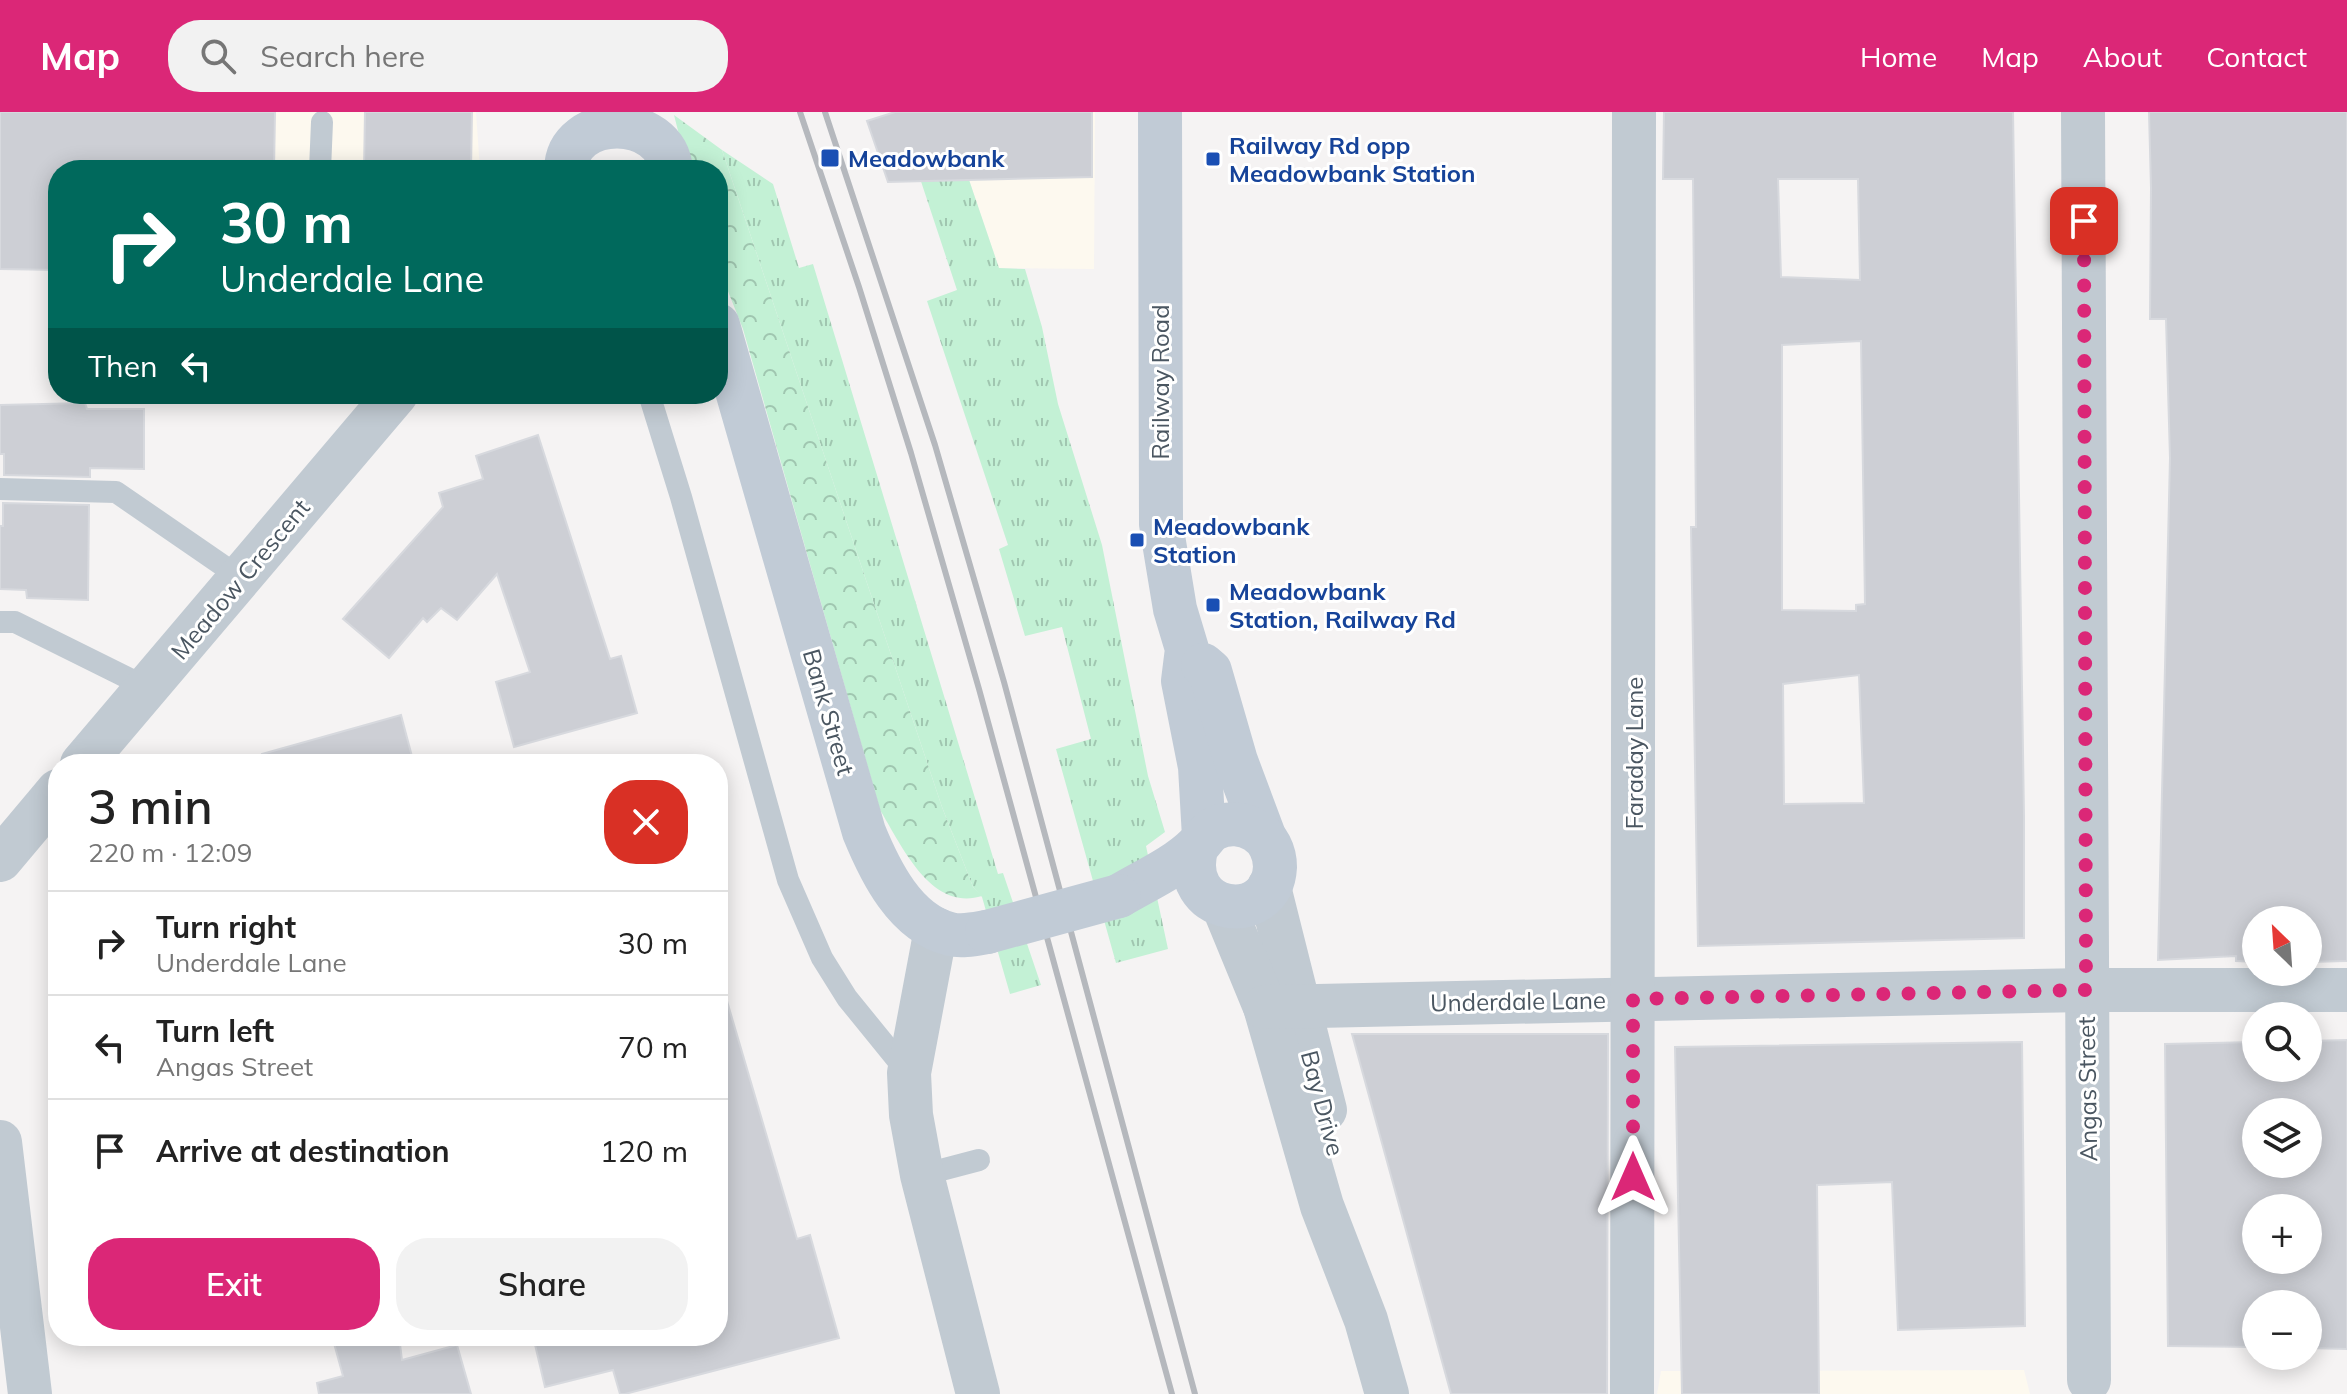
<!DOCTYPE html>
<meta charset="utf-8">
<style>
:root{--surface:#fff;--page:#f2f2f2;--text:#222;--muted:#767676;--line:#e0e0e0;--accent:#db2777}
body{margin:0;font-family:Mulish,sans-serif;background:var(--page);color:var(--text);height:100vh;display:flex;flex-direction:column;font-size:30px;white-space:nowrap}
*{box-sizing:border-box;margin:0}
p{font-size:26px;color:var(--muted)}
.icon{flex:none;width:44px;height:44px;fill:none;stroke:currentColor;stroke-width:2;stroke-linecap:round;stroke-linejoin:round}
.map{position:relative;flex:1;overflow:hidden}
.details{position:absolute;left:48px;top:642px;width:680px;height:592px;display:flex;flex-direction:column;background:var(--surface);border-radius:32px;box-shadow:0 4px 20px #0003}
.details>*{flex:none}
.hud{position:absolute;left:48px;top:48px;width:680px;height:244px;border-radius:32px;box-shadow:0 4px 20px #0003;background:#00695c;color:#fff;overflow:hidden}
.needle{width:52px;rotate:335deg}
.tools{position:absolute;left:2242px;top:794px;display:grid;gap:16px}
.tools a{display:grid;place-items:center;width:80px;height:80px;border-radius:50%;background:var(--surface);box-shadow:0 4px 20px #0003;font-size:40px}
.pin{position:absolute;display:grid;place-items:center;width:68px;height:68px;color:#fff;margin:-34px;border-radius:16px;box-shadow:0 4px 12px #0006}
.me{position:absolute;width:88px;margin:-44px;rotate:0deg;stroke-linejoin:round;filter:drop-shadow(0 0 6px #0008)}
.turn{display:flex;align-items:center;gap:28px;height:168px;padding:0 40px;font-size:36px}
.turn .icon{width:104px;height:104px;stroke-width:2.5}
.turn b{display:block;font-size:56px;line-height:68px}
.then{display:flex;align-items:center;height:76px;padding:0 40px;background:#0003;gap:16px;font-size:30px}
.round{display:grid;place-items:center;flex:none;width:84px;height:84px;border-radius:32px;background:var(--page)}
.head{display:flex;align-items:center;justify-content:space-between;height:136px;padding:0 40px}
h1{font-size:48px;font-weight:600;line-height:60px}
.cta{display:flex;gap:16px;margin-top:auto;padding:16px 40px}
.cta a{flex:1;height:92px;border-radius:32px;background:var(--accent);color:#fff;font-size:32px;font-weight:600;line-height:92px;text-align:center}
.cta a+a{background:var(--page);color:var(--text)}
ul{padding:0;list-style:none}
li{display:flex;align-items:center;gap:24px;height:104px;padding:0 40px;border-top:2px solid var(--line)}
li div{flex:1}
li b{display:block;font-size:30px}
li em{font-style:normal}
header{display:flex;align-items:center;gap:48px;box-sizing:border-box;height:112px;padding:0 40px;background:var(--accent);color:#fff}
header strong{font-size:38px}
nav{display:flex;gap:44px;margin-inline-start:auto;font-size:28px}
.search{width:560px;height:72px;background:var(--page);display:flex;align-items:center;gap:20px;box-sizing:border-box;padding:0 28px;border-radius:32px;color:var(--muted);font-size:30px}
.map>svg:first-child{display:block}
.commercial{fill:#fdf9ef}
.grass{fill:url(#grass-tufts)}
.forest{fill:url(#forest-crowns)}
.building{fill:#cdcfd5;stroke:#d7d9de;stroke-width:2;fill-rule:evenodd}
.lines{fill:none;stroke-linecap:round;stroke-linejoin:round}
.lane{stroke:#c1cad2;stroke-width:22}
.street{stroke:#c1cad2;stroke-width:44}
.secondary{stroke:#c1cbd6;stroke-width:44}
.rail{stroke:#b5b8bd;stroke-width:6}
.secondary-bridge{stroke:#c1cbd6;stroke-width:44}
.route{stroke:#db2777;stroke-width:14;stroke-dasharray:0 25.2}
.transit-dot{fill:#1a4fb4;stroke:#fff;stroke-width:3}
.labels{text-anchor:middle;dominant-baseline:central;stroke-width:6;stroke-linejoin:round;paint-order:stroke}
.transit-label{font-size:24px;font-weight:bold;fill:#164399;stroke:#fff;text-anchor:start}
.street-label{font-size:24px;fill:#4a5661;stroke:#fff}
</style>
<header>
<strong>Map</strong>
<div class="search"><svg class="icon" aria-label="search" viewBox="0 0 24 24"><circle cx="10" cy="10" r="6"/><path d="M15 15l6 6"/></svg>Search here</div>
<nav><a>Home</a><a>Map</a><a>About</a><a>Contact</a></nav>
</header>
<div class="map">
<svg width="2347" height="1282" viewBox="0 0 2347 1282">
<defs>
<pattern id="grass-tufts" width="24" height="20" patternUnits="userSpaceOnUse" patternTransform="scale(2)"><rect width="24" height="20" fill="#c3f1d5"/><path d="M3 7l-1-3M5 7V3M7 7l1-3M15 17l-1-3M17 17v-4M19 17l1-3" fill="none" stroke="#a0c6b0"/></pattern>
<pattern id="forest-crowns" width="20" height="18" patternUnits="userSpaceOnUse" patternTransform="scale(2)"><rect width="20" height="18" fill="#c3f1d5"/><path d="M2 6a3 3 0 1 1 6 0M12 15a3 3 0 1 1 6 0" fill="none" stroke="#a0c6b0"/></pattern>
</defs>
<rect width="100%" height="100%" fill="#f5f3f3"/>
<g class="commercial">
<polygon points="183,0 476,0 480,58 180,58"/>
<polygon points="946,0 1095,0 1094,157 999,156"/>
<polygon points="2024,1258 2030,1282 1657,1282 1661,1259"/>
</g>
<g class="grass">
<polygon points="898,0 946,0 999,156 1025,157 1042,215 1058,292 1102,433 1148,664 1165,720 1146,734 1168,837 1116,851 1056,637 1091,627 1062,515 1025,524 999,437 1008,433 927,189 957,178"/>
<polygon points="722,38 773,72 799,156 813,152 998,762 1003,761 1041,873 1010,882 982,785 973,775 942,695"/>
</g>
<path class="forest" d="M674,3L722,38L942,695L973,775L982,784C931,800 902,734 880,698L743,217L718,154V58H688Z"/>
<g class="building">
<polygon points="0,0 275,0 274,58 58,58 58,158 0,157"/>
<polygon points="365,0 472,0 471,58 364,58"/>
<polygon points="895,0 1092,0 1092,65 888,70 867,9"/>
<path d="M1664,0H2013L2024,704V826L1698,834L1691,415H1696L1693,67H1663ZM1778,67H1858L1860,168L1781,165ZM1861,229L1865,492L1856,493V499L1782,498V233ZM1859,563L1864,691L1784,692L1783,572Z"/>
<polygon points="2149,0 2347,0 2347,849 2308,850 2308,808 2256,808 2256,850 2236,849 2236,844 2158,848 2170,346 2166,207 2150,207 2151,76"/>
<polygon points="85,291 87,297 144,297 144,357 90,356 90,365 4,363 4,342 0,342 0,293"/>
<polygon points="538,323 610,547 621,544 637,601 514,635 496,570 530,560 497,462 457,508 441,496 427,510 423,506 389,546 343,507 443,395 439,381 483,367 476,344"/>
<polygon points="3,391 89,393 88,488 27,486 26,478 0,477 0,414 3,414"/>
<polygon points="401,603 414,652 264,652 262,642"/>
<polygon points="727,889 797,1127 810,1123 839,1226 625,1282 620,1282 613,1258 545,1275 533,1224 718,1224 718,891"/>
<polygon points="1352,922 1608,922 1607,1282 1451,1282"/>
<path d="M2347,928V1237L2308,1236V1192H2256V1235L2168,1234L2165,932L2256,930V956H2308V929ZM2256,1000H2308V1052H2256ZM2256,1096H2308V1148H2256Z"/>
<polygon points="2022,930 2025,1214 1898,1218 1892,1070 1817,1073 1819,1282 1682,1282 1675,935"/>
<polygon points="332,1224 399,1224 402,1248 457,1233 471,1282 319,1282 317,1271 343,1264"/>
</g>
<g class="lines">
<g class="lane">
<polyline points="320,58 322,10"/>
<polyline points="649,282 681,385 788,768 822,846 847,886 908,961"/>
<polyline points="0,377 116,380 241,466"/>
<polyline points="0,510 15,510 148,576"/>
<polyline points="922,1063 979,1048"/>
</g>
<g class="street">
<polyline points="2083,0 2089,1268"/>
<polyline points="82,652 396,282"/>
<polyline points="0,748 58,679"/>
<polyline points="1269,775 1325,998"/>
<polyline points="1223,793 1265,895 1322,1094 1366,1208 1387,1282"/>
<polyline points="936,817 909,961 911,1003 922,1063 978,1282"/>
<polyline points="1265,895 2086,878 2347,878"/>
<polyline points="0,1030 30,1282"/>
<polyline points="1632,1282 1634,0"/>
</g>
<g class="secondary">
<polyline points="1160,0 1161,412 1175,497 1187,537 1183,569 1200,655 1204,725"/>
<path d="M566,58C567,0 666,0 671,58"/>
<path d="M718,213L864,720C880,759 905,811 950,822C962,825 975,822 987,820"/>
<polyline points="1203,553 1210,559 1236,649 1264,724"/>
<path d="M1119,784C1144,769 1176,755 1197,734C1203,729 1206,721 1214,717C1227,710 1244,711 1256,719C1268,726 1275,740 1275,755C1272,816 1176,804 1197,734"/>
</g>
<g class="rail">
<polyline points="800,0 859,175 911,341 979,577 1172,1282"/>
<polyline points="825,0 935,333 1004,570 1195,1282"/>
</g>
<polyline class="secondary-bridge" points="987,820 1119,784"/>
</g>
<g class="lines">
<polyline class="route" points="1633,1065 1633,887 2086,878 2084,109"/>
</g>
<g class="transit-dot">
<rect x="820" y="36" width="20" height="20" rx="4"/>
<rect x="1205" y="39" width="16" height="16" rx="4"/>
<rect x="1129" y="420" width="16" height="16" rx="4"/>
<rect x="1205" y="485" width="16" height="16" rx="4"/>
</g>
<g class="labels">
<g class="transit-label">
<text x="1229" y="33">Railway Rd opp<tspan x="1229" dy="28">Meadowbank Station</tspan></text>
<text x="848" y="46">Meadowbank</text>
<text x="1153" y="414">Meadowbank<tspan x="1153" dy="28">Station</tspan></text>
<text x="1229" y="479">Meadowbank<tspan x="1229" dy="28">Station, Railway Rd</tspan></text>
</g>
<g class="street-label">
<text transform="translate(1160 270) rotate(-90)">Railway Road</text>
<text transform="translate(240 467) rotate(-50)">Meadow Crescent</text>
<text transform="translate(829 600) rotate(74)">Bank Street</text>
<text transform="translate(1634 641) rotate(-90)">Faraday Lane</text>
<text transform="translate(1518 889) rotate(-1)">Underdale Lane</text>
<text transform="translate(2087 977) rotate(-91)">Angas Street</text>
<text transform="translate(1323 991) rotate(75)">Bay Drive</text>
</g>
</g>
</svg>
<div class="tools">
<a><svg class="needle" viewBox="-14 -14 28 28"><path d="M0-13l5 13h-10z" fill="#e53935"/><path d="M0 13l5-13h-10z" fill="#767676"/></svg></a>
<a><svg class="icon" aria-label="search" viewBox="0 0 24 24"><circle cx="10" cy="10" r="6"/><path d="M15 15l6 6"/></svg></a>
<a><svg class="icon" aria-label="layers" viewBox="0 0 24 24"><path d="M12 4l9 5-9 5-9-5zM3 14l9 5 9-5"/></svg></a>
<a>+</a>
<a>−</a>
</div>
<div class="pin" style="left:2084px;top:109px;background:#d93025"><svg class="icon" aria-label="arrive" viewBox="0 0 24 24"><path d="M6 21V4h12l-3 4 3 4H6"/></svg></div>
<svg class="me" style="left:1633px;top:1065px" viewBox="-20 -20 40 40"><path d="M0-17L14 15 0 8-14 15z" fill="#db2777" stroke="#fff" stroke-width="4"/></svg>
<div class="hud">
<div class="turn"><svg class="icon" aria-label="right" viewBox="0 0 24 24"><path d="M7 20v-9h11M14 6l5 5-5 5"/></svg><div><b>30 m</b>Underdale Lane</div></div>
<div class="then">Then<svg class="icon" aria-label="left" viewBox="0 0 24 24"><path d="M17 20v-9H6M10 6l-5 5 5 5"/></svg></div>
</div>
<section class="details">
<div class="head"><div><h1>3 min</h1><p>220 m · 12:09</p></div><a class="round" style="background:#d93025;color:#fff"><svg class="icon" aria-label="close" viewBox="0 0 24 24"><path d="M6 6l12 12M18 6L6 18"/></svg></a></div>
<ul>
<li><svg class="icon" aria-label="right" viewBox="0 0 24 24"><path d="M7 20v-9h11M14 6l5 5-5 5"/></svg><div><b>Turn right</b><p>Underdale Lane</p></div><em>30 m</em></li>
<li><svg class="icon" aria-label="left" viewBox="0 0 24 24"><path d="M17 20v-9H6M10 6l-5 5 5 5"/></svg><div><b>Turn left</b><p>Angas Street</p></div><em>70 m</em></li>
<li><svg class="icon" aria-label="arrive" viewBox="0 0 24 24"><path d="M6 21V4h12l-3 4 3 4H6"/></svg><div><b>Arrive at destination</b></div><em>120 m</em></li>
</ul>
<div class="cta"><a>Exit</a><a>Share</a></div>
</section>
</div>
